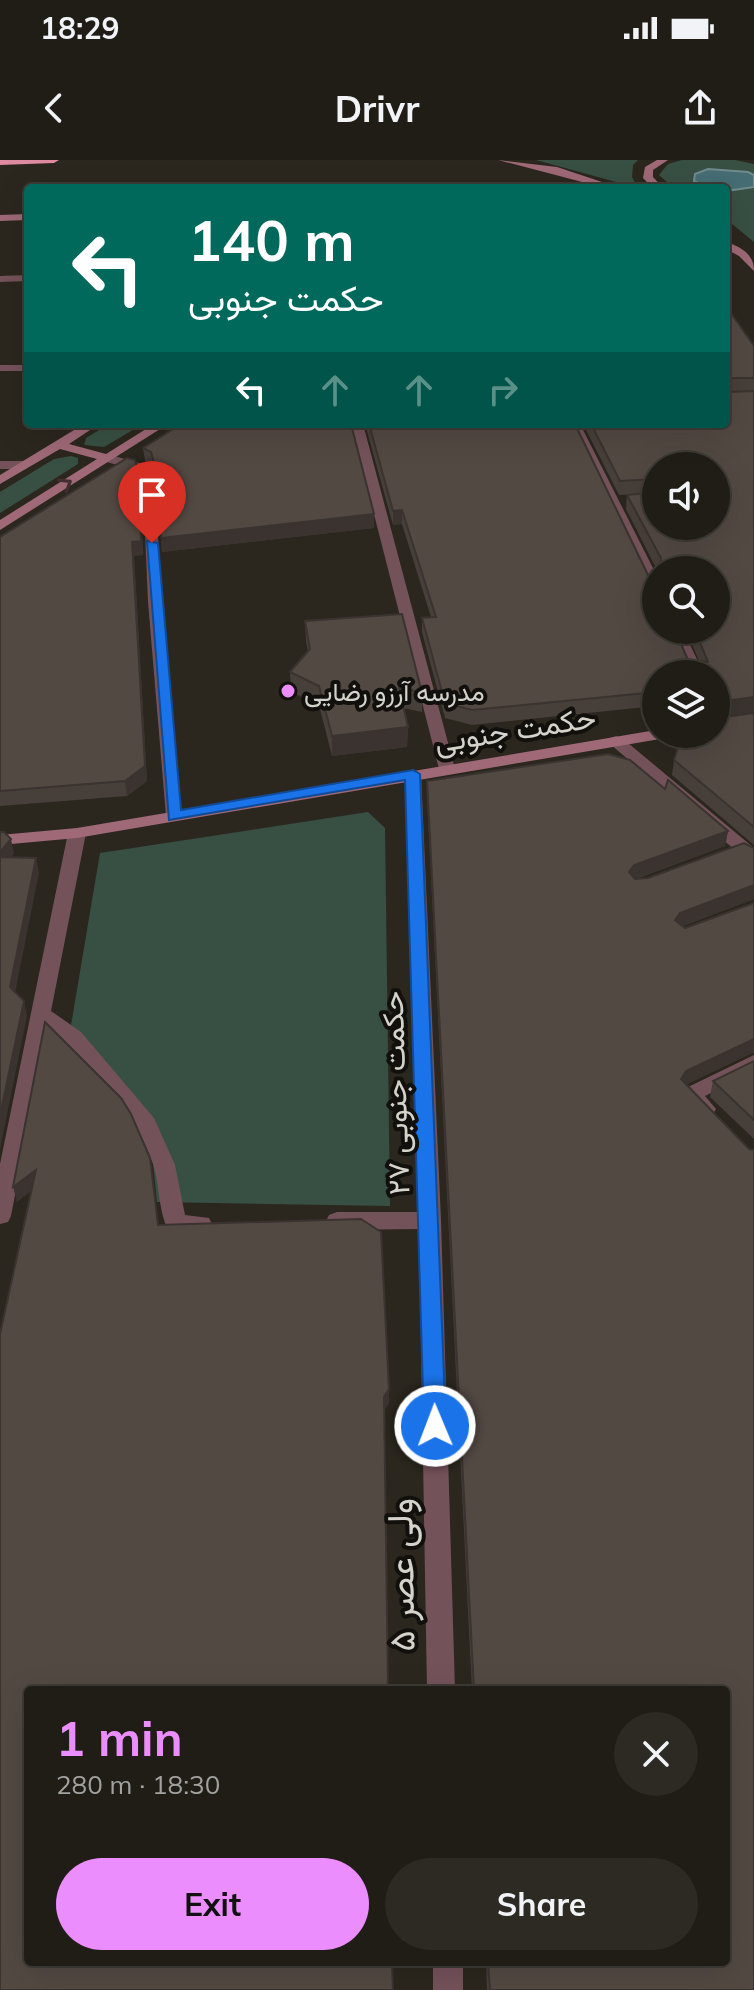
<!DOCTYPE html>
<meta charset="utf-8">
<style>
:root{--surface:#201d16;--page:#2d2a23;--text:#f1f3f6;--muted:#a2a2a1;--line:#3d3b35;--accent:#eb8dfc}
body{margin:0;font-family:Mulish,Vazirmatn,sans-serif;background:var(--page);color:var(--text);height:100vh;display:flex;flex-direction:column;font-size:30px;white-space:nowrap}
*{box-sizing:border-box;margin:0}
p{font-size:26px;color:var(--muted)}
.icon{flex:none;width:44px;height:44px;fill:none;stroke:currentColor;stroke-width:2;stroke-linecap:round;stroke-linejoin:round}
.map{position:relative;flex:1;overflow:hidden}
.sheet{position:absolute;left:24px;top:1526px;width:706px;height:280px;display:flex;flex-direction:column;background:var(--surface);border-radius:8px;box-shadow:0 8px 32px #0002,0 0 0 2px var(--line)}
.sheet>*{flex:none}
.top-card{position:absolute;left:24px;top:24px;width:706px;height:244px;border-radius:8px;box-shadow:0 8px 32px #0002,0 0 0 2px var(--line);background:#00695c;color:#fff;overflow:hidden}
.controls{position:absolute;left:642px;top:292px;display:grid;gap:16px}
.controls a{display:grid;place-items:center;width:88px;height:88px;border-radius:50%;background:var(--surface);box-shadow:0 8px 32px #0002,0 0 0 2px var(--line);font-size:40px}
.pin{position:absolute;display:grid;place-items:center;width:68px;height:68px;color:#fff;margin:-82px -34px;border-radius:50% 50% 50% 0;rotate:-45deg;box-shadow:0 0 8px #0007}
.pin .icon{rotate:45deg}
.me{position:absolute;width:88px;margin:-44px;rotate:359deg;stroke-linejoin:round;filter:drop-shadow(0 0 6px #0008)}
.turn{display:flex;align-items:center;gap:28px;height:168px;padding:0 32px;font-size:36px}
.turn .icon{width:104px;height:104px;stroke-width:2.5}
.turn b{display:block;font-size:56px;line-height:68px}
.lanes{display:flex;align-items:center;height:76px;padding:0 32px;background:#0003;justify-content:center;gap:40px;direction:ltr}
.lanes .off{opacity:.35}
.round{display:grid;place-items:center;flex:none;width:84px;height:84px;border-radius:42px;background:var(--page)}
.headline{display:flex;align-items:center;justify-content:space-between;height:136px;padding:0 32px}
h1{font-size:48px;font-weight:700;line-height:60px;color:var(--accent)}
.cta{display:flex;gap:16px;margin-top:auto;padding:16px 32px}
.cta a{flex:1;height:92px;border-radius:48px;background:var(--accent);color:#111;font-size:32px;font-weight:700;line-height:92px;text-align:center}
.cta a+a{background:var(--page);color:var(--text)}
.status{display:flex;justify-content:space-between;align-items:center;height:56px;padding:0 40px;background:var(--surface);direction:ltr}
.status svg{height:22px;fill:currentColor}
header{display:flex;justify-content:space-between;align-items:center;height:104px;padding:0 32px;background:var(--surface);font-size:36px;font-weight:700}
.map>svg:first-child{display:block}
.green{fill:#385043}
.water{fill:#456d73;stroke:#708b8e;stroke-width:2}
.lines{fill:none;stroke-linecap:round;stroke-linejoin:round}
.street{fill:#74525a;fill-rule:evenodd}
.secondary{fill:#9f6977;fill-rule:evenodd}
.highway{fill:#de8aa0;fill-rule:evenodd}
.wall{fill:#473f3a;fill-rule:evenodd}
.shaded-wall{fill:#3a332f}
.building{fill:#534943;stroke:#3a332f;stroke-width:2}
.oneway{stroke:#432f31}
.route{fill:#1a73e8;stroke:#114b97;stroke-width:2}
.poi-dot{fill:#eb8dfc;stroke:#12100c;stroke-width:3}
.labels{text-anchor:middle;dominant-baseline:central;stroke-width:8;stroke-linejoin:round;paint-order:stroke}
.far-poi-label{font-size:26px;fill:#d5d2cc;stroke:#12100c;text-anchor:start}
.street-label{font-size:30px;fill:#d5d2cc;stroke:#12100c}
.near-street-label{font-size:36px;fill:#d5d2cc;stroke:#12100c}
</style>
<div class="status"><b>18:29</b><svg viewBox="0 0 49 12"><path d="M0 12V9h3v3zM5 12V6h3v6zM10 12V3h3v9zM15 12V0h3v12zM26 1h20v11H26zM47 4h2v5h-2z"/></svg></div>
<header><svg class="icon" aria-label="back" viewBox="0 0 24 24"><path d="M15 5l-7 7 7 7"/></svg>Drivr<svg class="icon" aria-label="share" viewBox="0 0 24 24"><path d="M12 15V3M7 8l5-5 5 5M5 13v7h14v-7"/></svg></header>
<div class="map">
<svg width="754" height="1830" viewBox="0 0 754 1830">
<rect width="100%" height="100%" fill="#2b271e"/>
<g class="green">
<polygon points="536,0 638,0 633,5 632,17 638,28"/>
<polygon points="682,0 735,0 754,4 754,82 726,59 726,28 674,28 659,15 668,4"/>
<polygon points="109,264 143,264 104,287 84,285 86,278"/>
<polygon points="71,296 78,298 78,304 0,353 0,332 54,299"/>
<polygon points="368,652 385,668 390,1046 157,1042 152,994 140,971 66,895 100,693"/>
</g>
<polygon class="water" points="708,9 748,12 754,15 754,27 726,31 726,28 708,28 694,21 695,14"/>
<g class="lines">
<g class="street">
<polygon points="28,115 28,121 0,122 0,116"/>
<rect x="0" y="205" width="28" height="6"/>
<polygon points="351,264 363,264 455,609 453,612 447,614 439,609"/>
<polygon points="568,264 580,264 656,414 656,432 649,428"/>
<polygon points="107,294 150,306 155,325 162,442 182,656 174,661 166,656 148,442 143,325 139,311 103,301 101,298"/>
<polygon points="0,301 25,301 31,305 25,309 0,309"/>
<polygon points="669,470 683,470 704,514 688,514"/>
<polygon points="616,576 622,578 754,688 754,702 748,701 610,584 610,578"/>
<polygon points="413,609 421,614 441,1060 455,1530 427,1530 419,1069 337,1070 329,1067 326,1061 329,1055 337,1052 418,1052 405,614"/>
<path d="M77,668L86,673L51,851L81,872L154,958L175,1005L185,1055L209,1058L212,1064L209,1070L201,1073L168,1070C158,1050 160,1025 153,1004C139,959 86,895 47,868L11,1056L8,1062L0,1064V1004L68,673Z"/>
<polygon points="754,895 754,911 705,936 716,949 713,954 699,954 681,934 684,929"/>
<rect x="433" y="1802" width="30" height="28"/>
</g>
<g class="secondary">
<polygon points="498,0 557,7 620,28 605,28"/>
<polygon points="657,0 668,0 653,10 653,17 663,28 653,28 643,18 645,7"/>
<polygon points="28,54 28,60 0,61 0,55"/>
<path d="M726,82C741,87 754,94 754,111L739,96L726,89Z"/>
<polygon points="84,264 99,264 69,284 106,294 154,264 168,264 0,370 0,360 97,299 60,289 0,324 0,315"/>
<polygon points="656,570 656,574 668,574 660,579 77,678 0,685 0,675 77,668"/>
</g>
<polygon class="highway" points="0,0 59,0 54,3 0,5"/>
</g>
<g class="wall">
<path d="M726,146L754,186V231H727H754V552L718,557L719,558L754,553V685L672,615L674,600L716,514H656V546L472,565L445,558L422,472V458L431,457L402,364L393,365L365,264H575L656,470L688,500L699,501L686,470H716V410H657L626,349L627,335L639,334L619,335L583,264H726ZM656,306L716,366H656Z"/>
<polygon points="175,264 351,264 374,354 374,368 162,392 157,321 153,305 145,301 143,288 175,268"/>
<polygon points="140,325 143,395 134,396 147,621 127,636 0,646 0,377"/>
<polygon points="305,461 422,533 422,552 403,548 408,567 407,587 332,596 319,545 291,532 290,512 308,492 306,481"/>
<polygon points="427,621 665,629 728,671 725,686 636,719 648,718 754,688 754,739 683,766 685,768 754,743 754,892 687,924 754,1830 487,1830 486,1802 726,1802 726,1530 472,1530 427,637"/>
<polygon points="754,901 754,979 710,937 713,921"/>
</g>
<g class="shaded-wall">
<polygon points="139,312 143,395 134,396 147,621 127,636 125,621 132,382"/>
<polygon points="402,350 402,364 393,365 393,351"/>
<polygon points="374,354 374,368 162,392 161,378"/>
<polygon points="754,537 754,552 716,557 716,545 718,542"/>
<polygon points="408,567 407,587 332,596 332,576"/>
<polygon points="728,671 725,686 632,720 629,712 634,705"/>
<polygon points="11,679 14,694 1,710 0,692"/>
<polygon points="36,698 39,713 13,843 10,827"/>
<polygon points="754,725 754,739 677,768 675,760 680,753"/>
<polygon points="24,841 27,856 0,989 0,955"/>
<polygon points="754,879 754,892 683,926 681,919 686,911"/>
<polygon points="36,1010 39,1025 17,1042 13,1027"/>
<polygon points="389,1229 389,1243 384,1251 384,1237"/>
</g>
<g class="building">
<polygon points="609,25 614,28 575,28"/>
<polygon points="726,146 754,186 754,218 728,218 726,225"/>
<polygon points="726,230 728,232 754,231 754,537 718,542 716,545 716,514 656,514 656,532 472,550 445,543 422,458 436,457 402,350 393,351 369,264 575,264 648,415 656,419 656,470 675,470 688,500 708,502 695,470 716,470 716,410 660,410 661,398 627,335 656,332 656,366 716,366 716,306 656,306 656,319 620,321 591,264 726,264"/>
<polygon points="181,264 351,264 374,354 161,378 156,310 151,292 143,288"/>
<polygon points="127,298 135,300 139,312 141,381 132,382 145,606 125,621 0,631 0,377"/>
<polygon points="402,454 422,533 399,527 408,567 332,576 319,526 290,512 310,489 305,461"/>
<polygon points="754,553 754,667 674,600 682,574 716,574 716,555 719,558"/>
<polygon points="608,594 630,600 665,629 668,620 728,671 634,705 629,712 635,719 648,718 744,683 754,688 754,725 680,753 675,760 685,768 754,743 754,879 686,911 681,919 749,989 754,990 754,1830 490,1830 488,1802 726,1802 726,1530 474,1530 427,621"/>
<polygon points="0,672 4,672 11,679 0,692"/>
<polygon points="0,697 36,698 10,827 24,841 0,955"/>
<polygon points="45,862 121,938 131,954 150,998 158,1065 361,1059 381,1072 389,1229 384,1237 388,1530 28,1530 28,1802 392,1802 393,1830 0,1830 0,1174 36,1010 13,1027"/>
<polygon points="754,901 754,960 713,921"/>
</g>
<defs><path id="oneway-chevron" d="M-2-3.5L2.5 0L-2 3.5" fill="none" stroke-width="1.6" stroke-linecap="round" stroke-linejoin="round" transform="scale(2)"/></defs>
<use class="oneway" href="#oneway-chevron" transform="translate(66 324) rotate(-32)"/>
<polygon class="route" points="147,381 158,383 181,650 413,610 420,614 446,1266 443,1273 435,1276 427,1273 424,1266 405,620 169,660"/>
<circle class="poi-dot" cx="288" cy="531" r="8"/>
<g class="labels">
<g class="far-poi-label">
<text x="304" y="531">مدرسه آرزو رضایی</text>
</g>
<g class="street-label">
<text transform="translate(515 569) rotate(-9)">حکمت جنوبی</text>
<text transform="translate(395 933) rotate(-92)">حکمت جنوبی ۲۷</text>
</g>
<g class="near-street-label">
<text transform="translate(400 1415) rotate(-91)">ولی عصر ۵</text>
</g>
</g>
</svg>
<div class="controls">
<a><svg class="icon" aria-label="sound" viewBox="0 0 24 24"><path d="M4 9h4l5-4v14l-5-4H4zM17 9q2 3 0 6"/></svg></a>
<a><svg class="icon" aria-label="search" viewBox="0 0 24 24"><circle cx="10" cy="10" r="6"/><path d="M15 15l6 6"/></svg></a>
<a><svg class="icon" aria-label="layers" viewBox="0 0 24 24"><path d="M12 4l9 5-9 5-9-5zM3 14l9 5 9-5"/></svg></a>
</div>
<div class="pin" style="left:152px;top:383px;background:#d93025"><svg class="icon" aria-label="arrive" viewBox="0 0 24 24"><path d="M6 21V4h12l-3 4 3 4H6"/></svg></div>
<svg class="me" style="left:435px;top:1266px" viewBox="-20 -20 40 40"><circle r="17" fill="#1a73e8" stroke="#fff" stroke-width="3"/><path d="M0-11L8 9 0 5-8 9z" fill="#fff"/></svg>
<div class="top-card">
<div class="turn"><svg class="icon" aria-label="left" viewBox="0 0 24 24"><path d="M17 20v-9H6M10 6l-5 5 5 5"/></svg><div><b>140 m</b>حکمت جنوبی</div></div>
<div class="lanes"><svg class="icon" aria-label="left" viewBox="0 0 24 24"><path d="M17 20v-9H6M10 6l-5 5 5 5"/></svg><svg class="icon off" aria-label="ahead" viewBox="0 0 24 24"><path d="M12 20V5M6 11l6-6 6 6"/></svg><svg class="icon off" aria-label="ahead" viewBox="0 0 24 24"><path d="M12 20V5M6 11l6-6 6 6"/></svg><svg class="icon off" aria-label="right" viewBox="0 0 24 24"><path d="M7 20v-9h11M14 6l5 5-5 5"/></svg></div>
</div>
<section class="sheet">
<div class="headline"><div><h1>1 min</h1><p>280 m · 18:30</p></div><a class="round"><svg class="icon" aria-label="close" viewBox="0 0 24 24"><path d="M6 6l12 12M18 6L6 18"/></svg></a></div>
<div class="cta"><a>Exit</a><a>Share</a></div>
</section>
</div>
